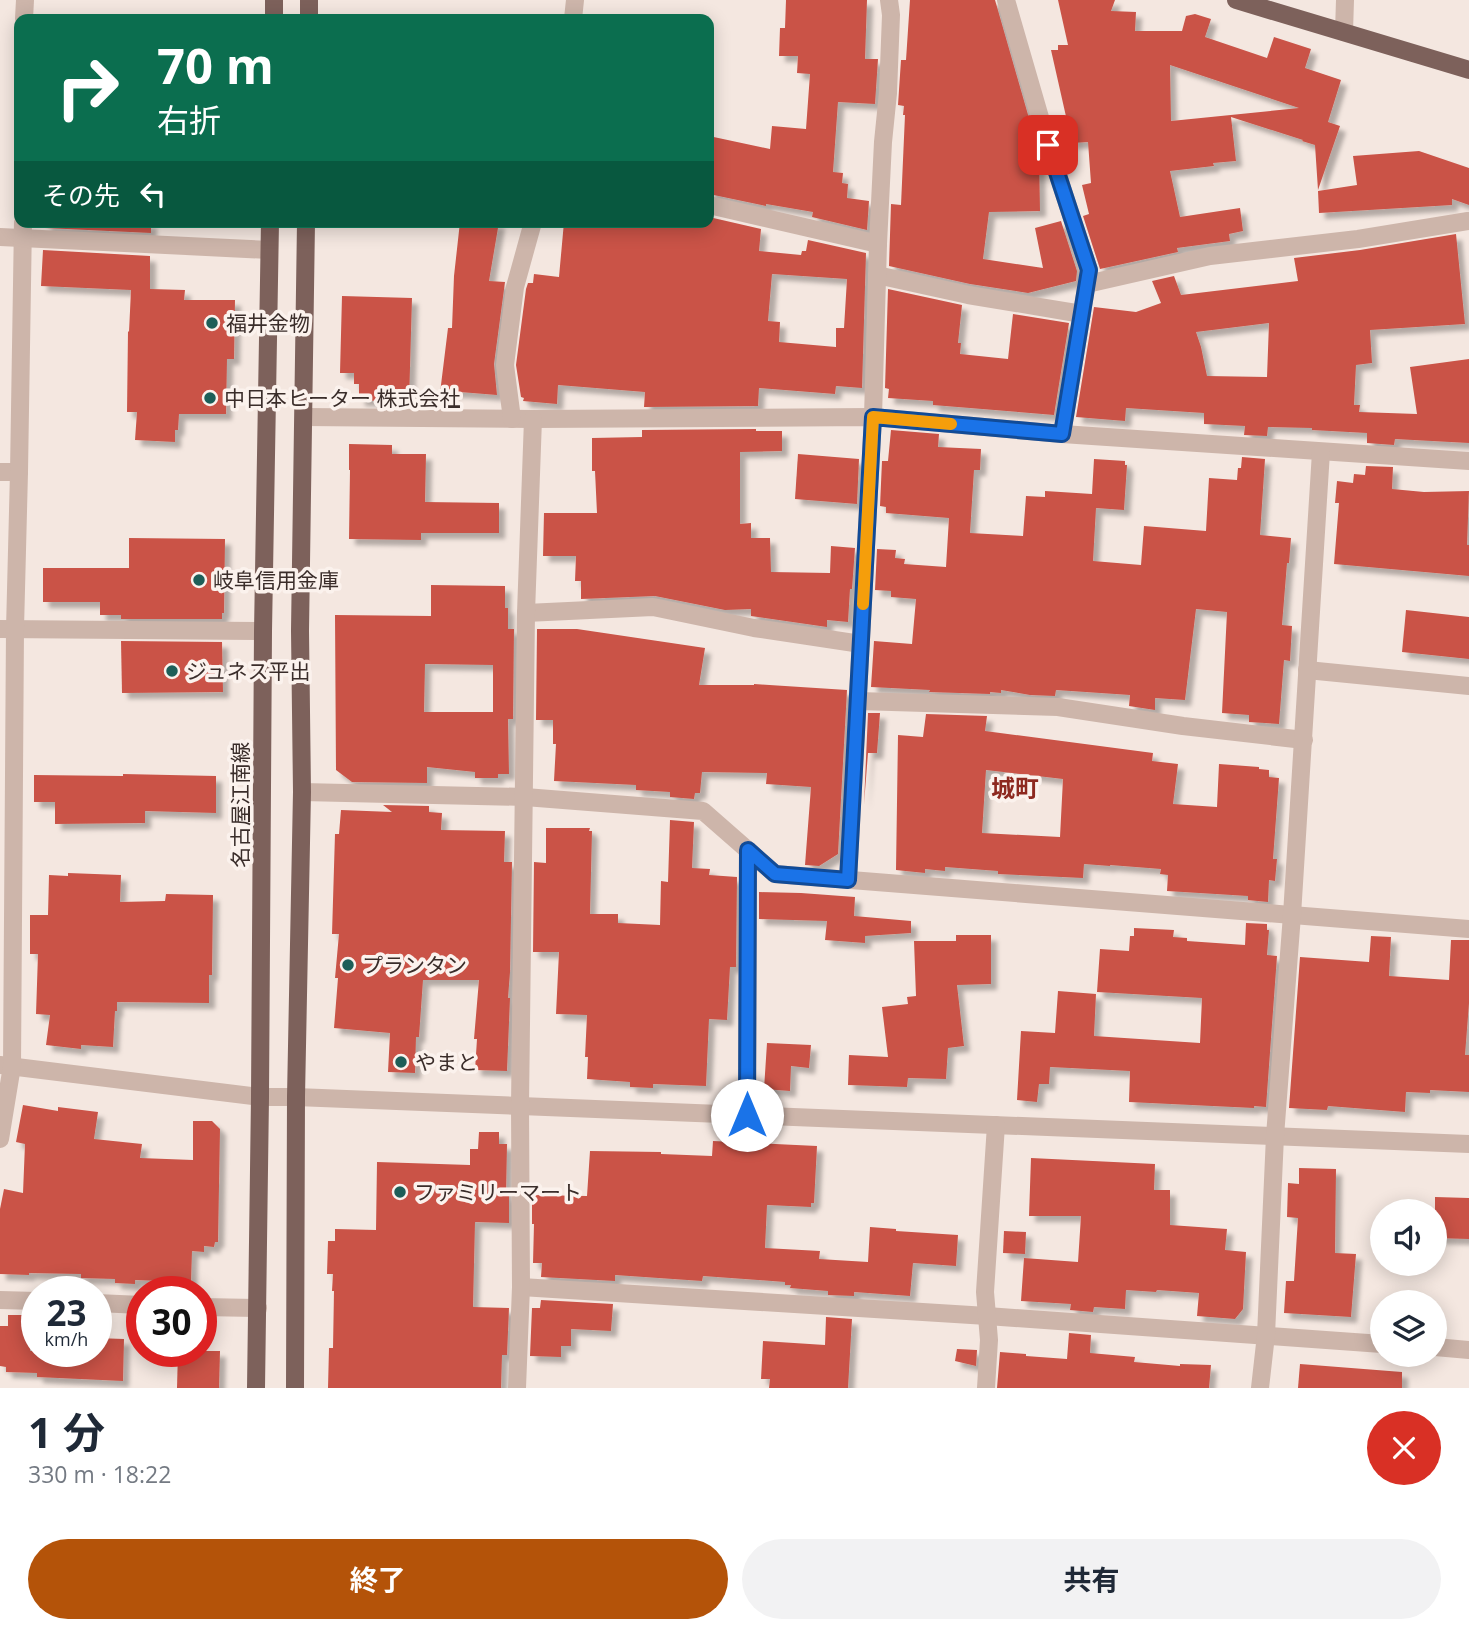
<!DOCTYPE html>
<html lang="ja">
<meta charset="utf-8">
<style>
:root{--surface:#fff;--page:#f2f2f3;--text:#1f2937;--muted:#747a83;--accent:#b45309}
body{margin:0;font-family:"Open Sans","Noto Sans JP",sans-serif;background:var(--page);color:var(--text);height:100vh;display:flex;flex-direction:column;font-size:26px;white-space:nowrap}
*{box-sizing:border-box;margin:0}
p{font-size:23px;color:var(--muted)}
.icon{flex:none;width:38px;height:38px;fill:none;stroke:currentColor;stroke-width:2;stroke-linecap:round;stroke-linejoin:round}
.map{position:relative;height:1388px;overflow:hidden}
.panel{display:flex;flex-direction:column;background:var(--surface);flex:1}
.panel>*{flex:none}
.top-card{position:absolute;left:14px;top:14px;width:700px;height:214px;border-radius:14px;box-shadow:0 4px 18px #0003;background:#0b6e4f;color:#fff;overflow:hidden}
.buttons{position:absolute;left:1370px;top:1199px;display:grid;gap:14px}
.buttons a{display:grid;place-items:center;width:77px;height:77px;border-radius:50%;background:var(--surface);box-shadow:0 4px 18px #0003;font-size:35px}
.speed{position:absolute;left:21px;top:1276px;display:flex;gap:14px;font-size:35px;font-weight:700;text-align:center}
.speed>*{display:grid;place-content:center;width:91px;height:91px;border-radius:50%;background:var(--surface);box-shadow:0 4px 18px #0003;line-height:1}
.speed small{font-size:18px;font-weight:400}
.speed .limit{border:10px solid #d22;background:#fff;color:#111}
.pin{position:absolute;display:grid;place-items:center;width:60px;height:60px;color:#fff;margin:-30px;border-radius:14px;box-shadow:0 4px 10px #0006}
.me{position:absolute;width:77px;margin:-38px;rotate:0deg;stroke-linejoin:round;filter:drop-shadow(0 0 5px #0008)}
.turn{display:flex;align-items:center;gap:24px;height:147px;padding:0 28px;font-size:32px}
.turn .icon{width:91px;height:91px;stroke-width:2.5}
.turn b{display:block;font-size:49px;line-height:60px}
.then{display:flex;align-items:center;height:66px;padding:0 28px;background:#0003;gap:14px;font-size:26px}
.round{display:grid;place-items:center;flex:none;width:74px;height:74px;border-radius:37px;background:var(--page)}
.head{display:flex;align-items:center;justify-content:space-between;height:119px;padding:0 28px}
h1{font-size:42px;font-weight:700;line-height:52px}
.action{display:flex;gap:14px;margin-top:auto;padding:14px 28px}
.action a{flex:1;height:80px;border-radius:42px;background:var(--accent);color:#fff;font-size:28px;font-weight:700;line-height:80px;text-align:center}
.action a+a{background:var(--page);color:var(--text)}
.map>svg:first-child{display:block}
.building{fill:#ca5347;fill-rule:evenodd;filter:url(#shadow)}
.lines{fill:none;stroke-linecap:round;stroke-linejoin:round}
.minor{stroke:#cdb5aa;stroke-width:18}
.major{stroke:#7d615b;stroke-width:18}
.route-casing{stroke:#114b97;stroke-width:18}
.route{stroke:#1a73e8;stroke-width:12}
.slow{stroke:#f59e0b;stroke-width:12}
.poi-dot{fill:#1d5e58;stroke:#fbf2ed;stroke-width:2.5}
.labels{text-anchor:middle;dominant-baseline:central;stroke-width:7;stroke-linejoin:round;paint-order:stroke}
.poi-label{font-size:21px;fill:#3a2d2a;stroke:#fbf2ed;text-anchor:start}
.street-label{font-size:21px;fill:#3a2d2a;stroke:#fbf2ed}
.quarter-label{font-size:24px;font-weight:bold;fill:#8d2920;stroke:#fbf2ed}
</style>
<div class="map">
<svg width="1469" height="1388" viewBox="0 0 1469 1388">
<defs>
<filter id="shadow"><feDropShadow dx="6" dy="6" stdDeviation="2" flood-color="#0004"/></filter>
</defs>
<rect width="100%" height="100%" fill="#f4e7e0"/>
<g class="building">
<polygon points="786,0 867,0 865,59 878,59 875,104 838,102 833,172 843,173 842,183 848,184 847,198 869,201 867,230 812,217 813,212 766,204 766,206 709,194 709,136 770,149 772,126 806,129 810,74 797,73 798,56 779,56 780,28 785,28"/>
<polygon points="910,0 995,0 1039,153 1040,211 989,212 983,259 1043,268 1035,228 1061,221 1077,271 1076,281 1028,293 970,284 889,266 891,204 901,205 905,115 903,115 904,106 898,105 901,60 906,60"/>
<path d="M1058,0H1115L1111,11L1136,12L1135,31H1182L1186,16L1195,14L1211,19L1205,37L1267,58L1274,37L1311,49L1305,68L1341,80L1328,122L1340,126L1318,190L1315,145L1302,141L1303,140L1231,117L1236,161L1213,163L1214,166L1170,171L1180,217L1240,208L1243,231L1229,234L1230,241L1177,248L1178,252L1100,269L1083,216L1089,214L1082,185L1091,183L1088,142L1072,143L1051,50H1058V45H1068ZM1170,65L1299,108L1171,121Z"/>
<polygon points="1419,151 1469,168 1469,205 1452,199 1452,205 1319,213 1318,191 1357,185 1353,156"/>
<path d="M709,217L761,229L759,251L801,255L802,251H806L808,240L866,253L862,388L836,386L835,394L759,388L758,406L644,407L645,392L558,385L557,404L523,401L524,398L521,397L516,365L526,289L528,283H533L534,274L559,277L564,222H668L704,225V222H709ZM772,274L847,279L844,328H836V347L779,342L780,322L768,321Z"/>
<polygon points="45,222 151,222 151,233 45,228"/>
<polygon points="460,222 499,222 489,281 505,282 494,364 497,395 460,392 440,393 448,328 452,328 454,276"/>
<path d="M1456,234L1465,324L1370,330L1372,363L1356,365L1354,405H1360L1359,412L1417,414L1410,367L1469,359V443L1395,439L1394,445L1367,443V433L1312,430V428L1268,427L1267,436L1244,435L1245,426L1204,424V413L1126,408L1125,421L1076,417L1094,307L1136,312L1161,303L1152,281L1174,276L1181,295L1298,281L1294,258L1360,250ZM1269,323L1267,377L1207,376L1201,347L1196,332Z"/>
<polygon points="43,250 150,256 150,289 185,290 184,300 235,300 234,359 227,359 226,414 179,414 178,430 175,430 175,442 135,440 137,412 127,412 128,331 129,332 131,290 41,286"/>
<polygon points="888,289 962,305 958,343 961,343 960,354 1008,359 1013,314 1069,323 1054,415 933,405 933,401 888,398 889,389 885,388"/>
<polygon points="342,296 412,298 409,402 359,400 359,384 354,384 354,373 340,373"/>
<polygon points="756,429 756,431 782,431 782,451 740,452 740,524 751,523 751,538 770,538 771,572 830,573 831,546 855,548 852,589 850,589 848,622 827,620 827,627 751,616 751,609 725,610 655,596 581,599 581,581 575,581 576,556 543,556 544,513 597,513 595,471 592,471 592,438 642,437 642,430"/>
<polygon points="891,430 939,434 938,447 981,449 980,470 974,470 970,533 1023,536 1026,496 1045,497 1045,491 1092,494 1094,459 1125,461 1125,465 1127,465 1124,510 1096,508 1093,561 1141,565 1144,526 1206,531 1209,478 1237,480 1238,468 1241,468 1242,457 1265,459 1260,535 1291,538 1289,563 1287,563 1282,625 1292,626 1290,661 1284,660 1279,724 1249,722 1249,715 1222,713 1227,612 1196,609 1185,700 1155,698 1155,710 1129,706 1130,695 1056,690 1055,696 1030,695 1001,690 1001,693 990,692 990,694 929,692 930,690 871,687 874,641 912,644 916,599 891,597 891,591 875,590 877,549 896,550 895,558 905,559 904,564 946,567 949,518 886,513 886,507 880,506 882,461 888,461"/>
<polygon points="349,444 392,445 392,454 426,454 425,502 499,503 499,533 421,533 421,540 349,539 350,470 349,470"/>
<polygon points="798,454 859,459 857,504 795,499"/>
<polygon points="1366,466 1393,467 1392,489 1424,492 1469,491 1467,545 1469,545 1469,576 1334,564 1339,503 1335,503 1337,481 1353,483 1354,474 1365,475"/>
<polygon points="129,538 225,539 224,613 222,613 222,619 121,619 121,615 100,615 100,602 43,602 43,568 129,568"/>
<path d="M431,585L505,586V608H508V629H514L513,719H508L509,774H498V778H475V772L427,767V783L352,782L336,770L335,615L431,616ZM425,664L493,665V712H424Z"/>
<polygon points="1406,610 1469,617 1469,659 1402,652"/>
<polygon points="537,629 577,629 705,648 699,685 754,685 754,684 847,690 838,854 819,866 805,865 811,787 766,784 767,773 702,772 700,793 695,793 694,799 670,797 670,792 636,790 636,785 554,781 556,744 553,744 553,720 536,720"/>
<polygon points="121,641 222,642 223,692 122,693"/>
<polygon points="868,713 880,713 877,753 868,753 864,804"/>
<path d="M926,714L987,716L985,731L1153,753L1152,761L1178,764L1173,804L1217,807L1219,764L1259,767V769L1269,770V777L1279,778L1273,859H1277L1275,881L1269,880L1268,902L1248,900V896L1167,891L1168,875L1160,874L1161,869L1110,865V866L1084,864L1083,878L998,874V871L945,867V871L925,869V873L896,870L898,735L923,737ZM986,770L1063,779L1060,837L982,833Z"/>
<polygon points="123,774 216,776 216,813 145,811 145,823 55,824 55,802 34,802 34,775 123,776"/>
<polygon points="383,805 429,806 429,812 442,813 441,830 505,831 504,862 512,862 510,972 508,998 510,998 507,1071 475,1070 477,1039 474,1039 479,980 423,980 419,1037 416,1037 415,1073 388,1072 390,1033 334,1028 338,978 335,978 339,934 332,934 335,834 339,834 341,810 392,812"/>
<polygon points="670,820 694,822 692,868 710,869 709,875 737,877 736,967 730,967 727,1020 709,1019 706,1086 653,1084 653,1088 630,1087 630,1082 587,1079 588,1057 585,1057 587,1015 556,1014 559,952 533,952 534,862 546,863 546,828 590,828 589,831 592,831 590,914 618,914 618,923 660,925 661,881 668,882"/>
<polygon points="68,873 121,875 120,902 165,901 166,894 213,895 212,975 209,975 209,1003 117,1002 117,1011 115,1011 113,1047 81,1045 81,1049 46,1045 50,1015 36,1014 38,954 30,954 30,915 48,915 49,875 68,876"/>
<polygon points="759,892 801,893 855,897 854,916 911,921 911,933 865,936 865,943 825,940 827,921 759,919"/>
<polygon points="1246,923 1267,924 1267,930 1269,930 1267,955 1277,956 1266,1107 1254,1106 1254,1108 1129,1102 1130,1071 1050,1067 1049,1084 1039,1084 1037,1102 1017,1100 1021,1031 1055,1033 1058,991 1096,994 1094,1036 1200,1043 1202,998 1097,992 1100,949 1129,951 1130,936 1134,936 1134,928 1174,930 1173,937 1187,938 1187,941 1245,945"/>
<polygon points="956,935 991,935 991,984 957,985 964,1046 948,1048 946,1079 908,1078 907,1087 848,1085 849,1055 888,1057 882,1007 908,1004 907,997 916,996 914,941 956,941"/>
<polygon points="1371,936 1391,937 1389,976 1449,980 1451,940 1469,940 1469,1003 1465,1055 1469,1055 1469,1092 1430,1090 1430,1093 1406,1092 1405,1112 1328,1106 1327,1110 1289,1108 1300,957 1369,962"/>
<polygon points="767,1043 811,1045 809,1068 791,1066 790,1091 764,1089"/>
<polygon points="23,1105 58,1111 58,1107 98,1112 94,1139 142,1144 140,1158 193,1160 193,1121 212,1121 220,1129 218,1242 215,1242 214,1247 204,1246 204,1252 192,1251 191,1282 135,1280 135,1284 115,1283 115,1279 81,1278 81,1274 29,1273 29,1275 0,1274 0,1209 4,1189 23,1193 25,1144 16,1142"/>
<polygon points="479,1132 499,1132 499,1144 507,1144 506,1195 509,1195 509,1223 475,1222 473,1307 509,1308 507,1355 502,1355 501,1388 328,1388 329,1348 333,1348 334,1291 332,1291 333,1274 327,1274 328,1241 335,1241 335,1229 376,1230 377,1162 470,1165 470,1149 478,1149"/>
<polygon points="713,1141 817,1146 814,1203 811,1203 811,1207 767,1205 765,1248 820,1251 819,1259 868,1262 870,1227 896,1229 896,1231 958,1235 956,1266 913,1263 910,1296 854,1292 854,1296 828,1295 828,1291 790,1288 791,1285 785,1285 785,1282 703,1276 702,1281 615,1275 615,1281 541,1277 542,1263 533,1263 534,1224 532,1224 532,1195 587,1196 590,1151 661,1152 661,1154 712,1156"/>
<polygon points="1031,1158 1155,1164 1154,1190 1170,1190 1170,1225 1227,1229 1225,1250 1246,1252 1243,1309 1235,1319 1197,1316 1199,1293 1157,1290 1156,1292 1126,1290 1125,1309 1094,1307 1093,1312 1070,1310 1071,1304 1021,1301 1024,1258 1078,1262 1081,1216 1029,1216"/>
<polygon points="1299,1168 1336,1169 1335,1253 1356,1254 1351,1317 1284,1313 1286,1281 1294,1281 1298,1218 1287,1217 1288,1183 1299,1184"/>
<polygon points="1435,1197 1469,1198 1469,1239 1435,1238"/>
<polygon points="1004,1231 1026,1232 1025,1254 1003,1253"/>
<polygon points="541,1300 613,1304 611,1331 571,1329 571,1346 561,1346 561,1357 530,1356 532,1308 540,1308"/>
<polygon points="8,1315 32,1315 30,1351 96,1351 96,1338 124,1339 123,1381 37,1377 37,1373 6,1372 6,1367 0,1366 0,1326 8,1326"/>
<polygon points="826,1317 852,1319 848,1388 769,1388 770,1379 761,1379 763,1341 825,1345"/>
<polygon points="1069,1333 1091,1335 1090,1353 1135,1357 1134,1362 1180,1366 1180,1364 1211,1365 1209,1388 997,1388 1000,1352 1026,1354 1026,1356 1067,1359"/>
<polygon points="957,1349 977,1350 976,1366 955,1361"/>
<polygon points="178,1351 220,1351 219,1388 177,1388"/>
<polygon points="1300,1364 1402,1372 1402,1388 1298,1388"/>
</g>
<g class="lines">
<g class="minor">
<polyline points="1006,0 1048,145 1089,270 1062,434"/>
<polyline points="24,19 25,0"/>
<polyline points="573,19 575,0"/>
<polyline points="1344,32 1345,0"/>
<polyline points="709,205 878,244"/>
<polyline points="0,237 269,250"/>
<polyline points="877,275 968,295 1082,314"/>
<polyline points="1087,284 1210,256 1358,239 1468,221"/>
<polyline points="304,417 533,419 873,417 1062,434 1469,461"/>
<polyline points="512,419 505,365 515,287 533,222"/>
<polyline points="0,472 19,472"/>
<polyline points="526,613 653,607 754,628 861,644"/>
<polyline points="0,629 263,631"/>
<polyline points="1307,670 1469,686"/>
<polyline points="858,701 1058,707 1183,726 1304,740"/>
<polyline points="302,792 525,797 703,811 775,874 1469,929"/>
<polyline points="848,880 873,417 878,244 883,142 888,93 891,15 889,0"/>
<polyline points="0,1065 260,1097 296,1097 1469,1144"/>
<polyline points="747,1115 748,850"/>
<polyline points="0,1139 12,1066 15,629 19,472 23,222"/>
<polyline points="521,1287 987,1316 1382,1344"/>
<polyline points="0,1300 37,1301"/>
<polyline points="96,1303 142,1305"/>
<polyline points="201,1307 258,1308"/>
<polyline points="1435,1347 1469,1350"/>
<polyline points="517,1388 521,1287 520,1106 526,613 533,419"/>
<polyline points="986,1388 989,1340 985,1292 996,1125"/>
<polyline points="1260,1388 1266,1335 1275,1136 1292,915 1321,452"/>
</g>
<g class="major">
<polyline points="1236,0 1469,70"/>
<polyline points="274,19 274,0"/>
<polyline points="309,19 309,0"/>
<polyline points="256,1388 260,1097 263,631 270,222"/>
<polyline points="295,1388 296,1097 302,792 300,631 306,222"/>
</g>
</g>
<g class="lines">
<defs>
<polyline id="route" points="747,1115 748,850 775,874 848,880 873,417 1062,434 1089,270 1048,145"/>
</defs>
<use href="#route" class="route-casing"/>
<use href="#route" class="route"/>
<polyline class="slow" points="863,604 873,417 951,424"/>
</g>
<g class="poi-dot">
<circle cx="212" cy="323" r="7"/>
<circle cx="210" cy="398" r="7"/>
<circle cx="199" cy="580" r="7"/>
<circle cx="172" cy="671" r="7"/>
<circle cx="348" cy="965" r="7"/>
<circle cx="401" cy="1062" r="7"/>
<circle cx="400" cy="1192" r="7"/>
</g>
<g class="labels">
<g class="poi-label">
<text x="226" y="323">福井金物</text>
<text x="224" y="398">中日本ヒーター 株式会社</text>
<text x="213" y="580">岐阜信用金庫</text>
<text x="186" y="671">ジュネス平出</text>
<text x="362" y="965">プランタン</text>
<text x="415" y="1062">やまと</text>
<text x="414" y="1192">ファミリーマート</text>
</g>
<g class="street-label">
<text transform="translate(240 805) rotate(-90)">名古屋江南線</text>
</g>
<g class="quarter-label">
<text x="1015" y="787">城町</text>
</g>
</g>
</svg>
<div class="buttons">
<a><svg class="icon" aria-label="sound" viewBox="0 0 24 24"><path d="M4 9h4l5-4v14l-5-4H4zM17 9q2 3 0 6"/></svg></a>
<a><svg class="icon" aria-label="layers" viewBox="0 0 24 24"><path d="M12 4l9 5-9 5-9-5zM3 14l9 5 9-5"/></svg></a>
</div>
<div class="speed"><div>23<small>km/h</small></div><div class="limit">30</div></div>
<div class="pin" style="left:1048px;top:145px;background:#d93025"><svg class="icon" aria-label="arrive" viewBox="0 0 24 24"><path d="M6 21V4h12l-3 4 3 4H6"/></svg></div>
<svg class="me" style="left:747px;top:1115px" viewBox="-20 -20 40 40"><circle r="19" fill="#fff"/><path d="M0-13L10 11 0 6-10 11z" fill="#1a73e8"/></svg>
<div class="top-card">
<div class="turn"><svg class="icon" aria-label="right" viewBox="0 0 24 24"><path d="M7 20v-9h11M14 6l5 5-5 5"/></svg><div><b>70 m</b>右折</div></div>
<div class="then">その先<svg class="icon" aria-label="left" viewBox="0 0 24 24"><path d="M17 20v-9H6M10 6l-5 5 5 5"/></svg></div>
</div>
</div>
<section class="panel">
<div class="head"><div><h1>1 分</h1><p>330 m · 18:22</p></div><a class="round" style="background:#d93025;color:#fff"><svg class="icon" aria-label="close" viewBox="0 0 24 24"><path d="M6 6l12 12M18 6L6 18"/></svg></a></div>
<div class="action"><a>終了</a><a>共有</a></div>
</section>
